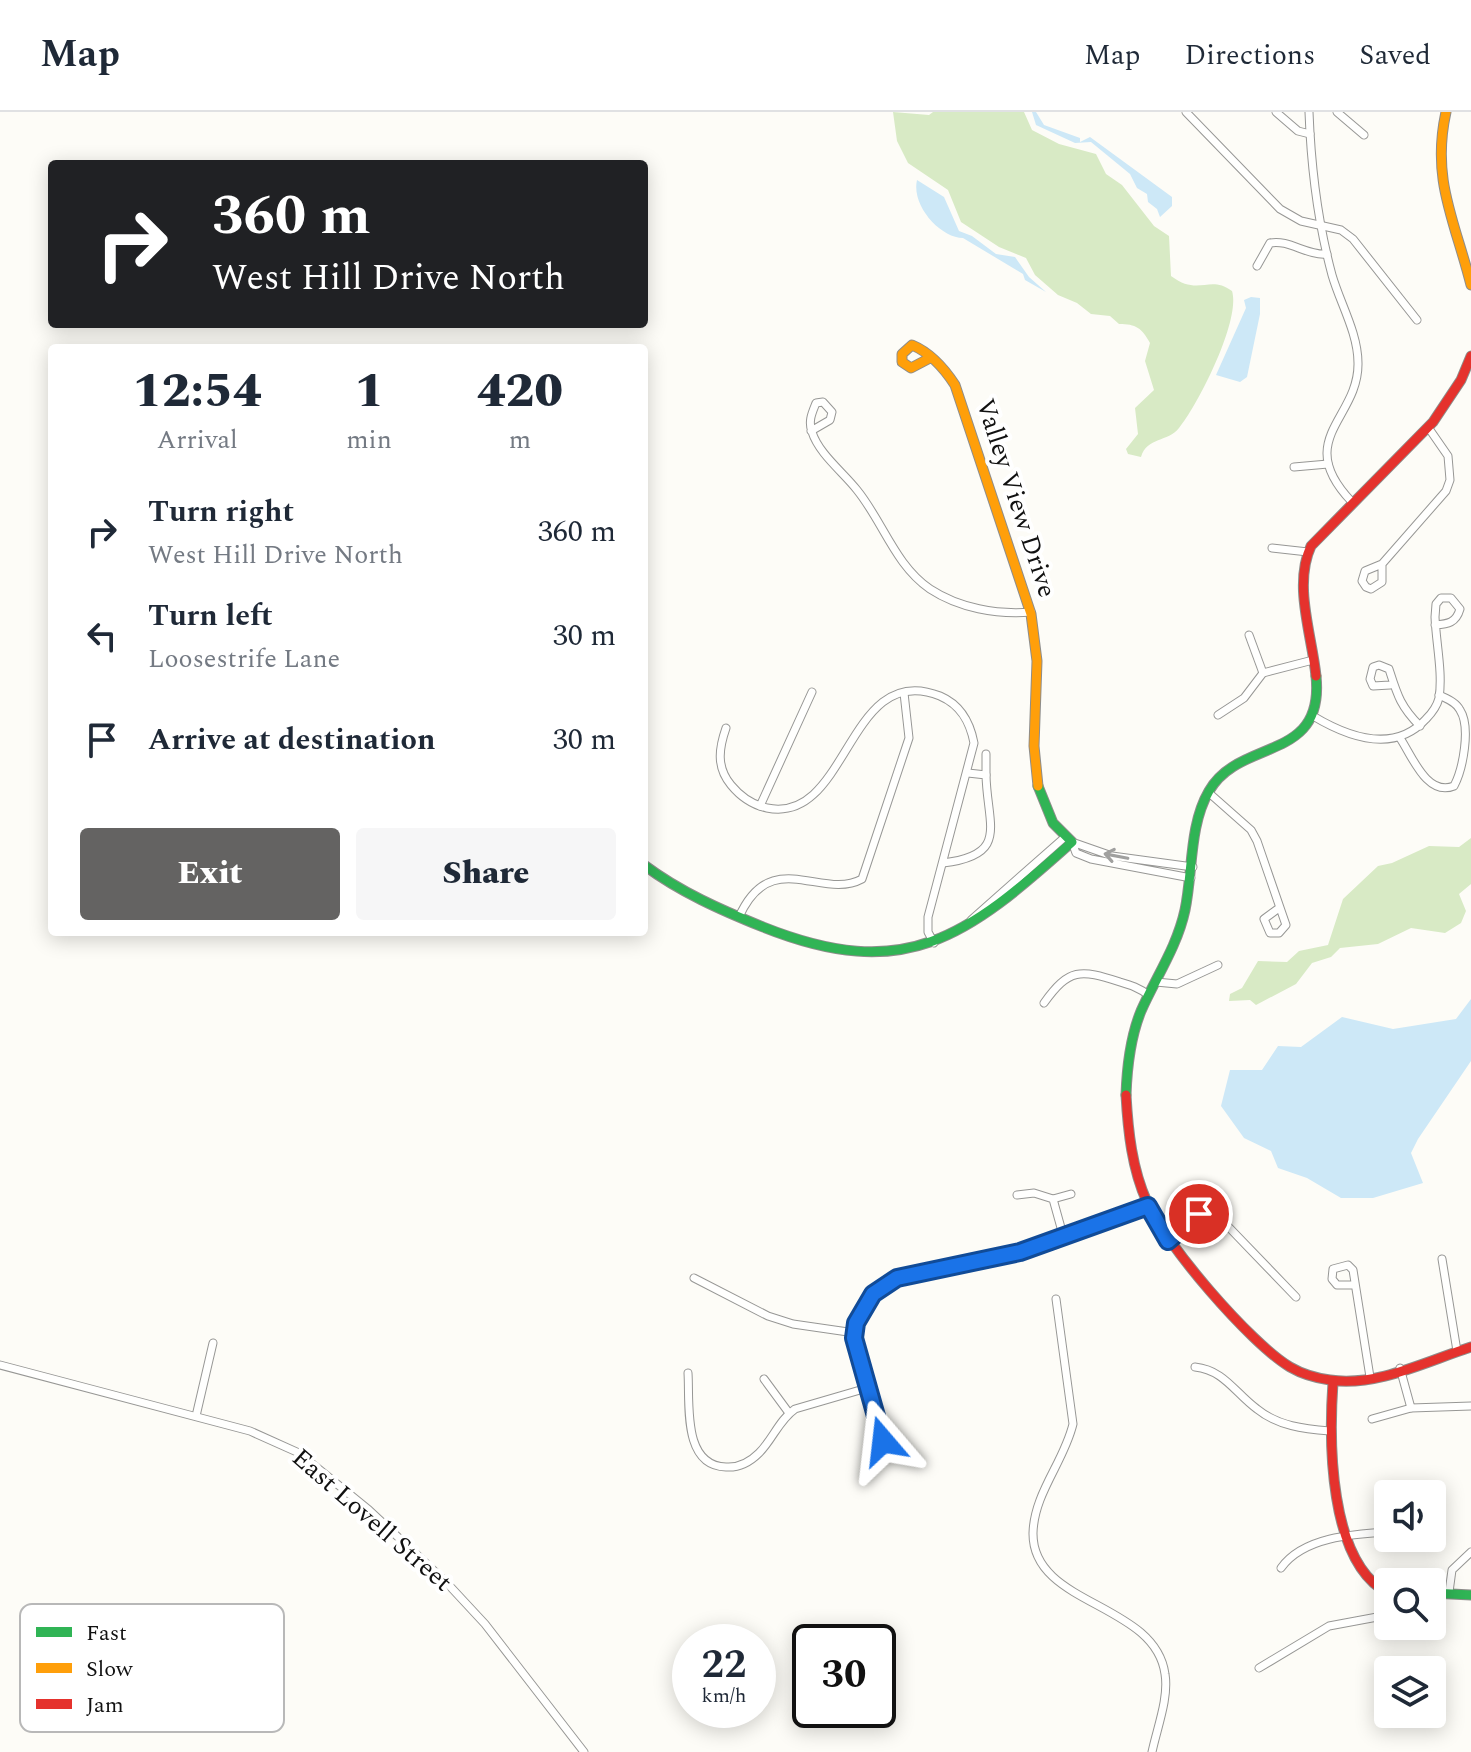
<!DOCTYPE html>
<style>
:root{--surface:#fff;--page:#f6f6f7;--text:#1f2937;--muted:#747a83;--line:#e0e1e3;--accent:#646362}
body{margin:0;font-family:Spectral,serif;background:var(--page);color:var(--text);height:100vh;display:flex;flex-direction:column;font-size:30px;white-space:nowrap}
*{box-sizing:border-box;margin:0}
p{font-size:26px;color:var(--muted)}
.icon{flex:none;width:44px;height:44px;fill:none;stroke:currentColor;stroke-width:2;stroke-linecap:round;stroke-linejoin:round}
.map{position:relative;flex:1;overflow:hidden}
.drawer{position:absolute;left:48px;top:232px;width:600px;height:592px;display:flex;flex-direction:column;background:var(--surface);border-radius:8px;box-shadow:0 4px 20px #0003}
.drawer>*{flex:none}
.guide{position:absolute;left:48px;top:48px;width:600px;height:168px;border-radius:8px;box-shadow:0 4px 20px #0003;background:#202124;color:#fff;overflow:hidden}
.controls{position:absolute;left:1374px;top:1368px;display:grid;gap:16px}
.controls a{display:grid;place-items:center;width:72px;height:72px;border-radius:8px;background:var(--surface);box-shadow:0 4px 20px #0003;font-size:40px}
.speed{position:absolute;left:672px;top:1512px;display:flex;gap:16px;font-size:40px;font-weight:700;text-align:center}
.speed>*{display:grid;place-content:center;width:104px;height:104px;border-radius:50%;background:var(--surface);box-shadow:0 4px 20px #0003;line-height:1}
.speed small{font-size:20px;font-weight:400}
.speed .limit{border:4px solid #111;border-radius:12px;background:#fff;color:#111}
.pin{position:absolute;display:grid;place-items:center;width:68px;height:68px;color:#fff;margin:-34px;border:4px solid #fff;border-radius:50%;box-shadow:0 2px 8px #0007}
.me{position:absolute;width:88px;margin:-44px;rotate:343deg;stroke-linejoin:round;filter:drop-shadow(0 0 6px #0008)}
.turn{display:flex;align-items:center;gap:28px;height:168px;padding:0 32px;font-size:36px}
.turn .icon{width:104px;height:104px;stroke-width:2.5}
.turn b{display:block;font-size:56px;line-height:68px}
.eta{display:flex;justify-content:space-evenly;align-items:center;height:136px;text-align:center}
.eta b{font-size:48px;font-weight:800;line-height:56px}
.primary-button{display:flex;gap:16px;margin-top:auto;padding:16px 32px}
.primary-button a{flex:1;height:92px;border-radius:8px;background:var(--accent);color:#fff;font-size:32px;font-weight:800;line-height:92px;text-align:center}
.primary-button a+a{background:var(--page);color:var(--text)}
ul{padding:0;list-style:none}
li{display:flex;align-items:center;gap:24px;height:104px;padding:0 32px}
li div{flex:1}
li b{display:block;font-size:30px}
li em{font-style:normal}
header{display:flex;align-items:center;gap:48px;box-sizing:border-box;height:112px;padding:0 40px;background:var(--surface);border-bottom:2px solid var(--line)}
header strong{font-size:38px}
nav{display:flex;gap:44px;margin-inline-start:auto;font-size:28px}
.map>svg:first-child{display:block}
.forest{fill:#d8eac5}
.water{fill:#cde8f7}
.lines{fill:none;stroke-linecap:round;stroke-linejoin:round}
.street-casing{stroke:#979795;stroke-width:9}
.fast-casing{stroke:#8e8d8b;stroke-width:11}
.slow-casing{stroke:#8e8d8b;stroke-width:11}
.jam-casing{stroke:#8e8d8b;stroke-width:11}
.street{stroke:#fffffe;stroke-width:7}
.fast{stroke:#30b455;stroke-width:9}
.slow{stroke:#ff9f0a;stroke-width:9}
.jam{stroke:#e5322d;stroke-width:9}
.oneway{stroke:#a0a09f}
.route-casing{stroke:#114b97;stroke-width:20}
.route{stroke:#1a73e8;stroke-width:14}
.labels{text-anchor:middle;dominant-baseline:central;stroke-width:8;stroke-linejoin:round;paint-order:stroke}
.street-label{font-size:26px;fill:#111;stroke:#fff}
.key{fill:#fff;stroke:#b8b8b8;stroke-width:2}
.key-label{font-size:22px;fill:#111}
</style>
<header>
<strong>Map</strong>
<nav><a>Map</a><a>Directions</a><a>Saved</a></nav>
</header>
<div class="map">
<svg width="1471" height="1640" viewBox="0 0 1471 1640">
<rect width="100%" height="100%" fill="#fdfcf7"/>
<g class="forest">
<path d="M893,0L929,3L933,0H1024L1032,18L1059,32L1096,42L1106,62L1122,73L1154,114L1169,124L1171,164C1199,185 1209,162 1232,179C1241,208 1198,293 1179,316C1168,330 1147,325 1141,345L1128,342L1126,337L1138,322L1135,296L1154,278L1145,249L1150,231C1142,216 1136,212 1119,212L1110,204L1091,202L1077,191L1058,183L1035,163L1026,146L999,135L961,110L948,78L908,51L897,29Z"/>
<polygon points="1471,726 1471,772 1459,782 1466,799 1461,811 1445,821 1411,816 1378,832 1340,836 1331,845 1312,851 1296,872 1256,893 1250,888 1229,889 1230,882 1242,876 1258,849 1287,850 1299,839 1328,833 1343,787 1378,754 1392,751 1429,734 1459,735"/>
</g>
<g class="water">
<polygon points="1032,0 1036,0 1044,13 1080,26 1080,30 1090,25 1172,85 1172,94 1160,105 1157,97 1148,90 1147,82 1137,76 1130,62 1091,30 1075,31 1036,13"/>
<path d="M917,68L944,85L959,119L972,124L996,142L1015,145L1029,165L1046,180L1025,168L1023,162L963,126C941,126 911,94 917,68Z"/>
<polygon points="1251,185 1260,186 1260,202 1247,265 1240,270 1216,263 1246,196 1244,188"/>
<polygon points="1471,887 1471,949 1418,1027 1411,1041 1423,1071 1373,1086 1341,1086 1307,1066 1278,1056 1271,1039 1244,1026 1221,994 1230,958 1262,958 1278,934 1301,935 1342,905 1393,917 1456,907"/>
</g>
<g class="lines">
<defs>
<g id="street">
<polyline points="1186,0 1280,97 1301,109 1341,118 1353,127 1417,208"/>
<polyline points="1276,0 1298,19 1310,22"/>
<path d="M1309,0C1311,54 1318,111 1332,163C1340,191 1358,221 1358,251C1359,307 1292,327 1352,390"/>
<polyline points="1337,0 1364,23"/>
<path d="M1257,154L1270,131C1289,127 1307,144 1327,142"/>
<path d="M811,319L830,308L832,300L823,290L816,291C812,301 808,309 812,320C819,342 843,360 857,378C883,410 895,453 930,477C959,496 997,503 1031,500"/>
<polyline points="1294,355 1328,352"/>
<polyline points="1272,436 1308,440"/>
<polyline points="1382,452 1382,470 1371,477 1366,475 1362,469 1365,459 1382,452 1446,379 1450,368 1448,344 1430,318"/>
<polyline points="1249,523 1263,561"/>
<path d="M1390,573L1373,574L1370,567L1373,555L1379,553L1389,557C1397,582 1400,594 1420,614"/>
<polyline points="1218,603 1244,586 1263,561 1313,548"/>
<path d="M1313,604C1348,625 1394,642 1426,607C1432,601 1437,594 1439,586C1443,561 1436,531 1435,505L1436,492L1441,486H1451L1460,497C1456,511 1448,512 1435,513"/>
<path d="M726,616C719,636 716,655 731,673C740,684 753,693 767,696C849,713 847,547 940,584C961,593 970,610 974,631L928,805V820L934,831"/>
<path d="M1400,626C1412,644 1427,685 1454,674C1463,657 1471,615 1460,598C1456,590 1447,587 1439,583"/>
<polyline points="986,642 986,663"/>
<polyline points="1208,680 1251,718 1257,729 1286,813 1279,821 1270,821 1264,807 1279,796"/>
<polyline points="760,694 812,580"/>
<path d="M943,751C1010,743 987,713 986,663L968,661"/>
<polyline points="1191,766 1091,747 1076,741 1072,730 1112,744 1193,755"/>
<path d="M739,805C771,733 822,789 862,767L909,626L904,581"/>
<polyline points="971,808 1065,725"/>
<polyline points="1156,870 1177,872 1218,853"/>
<path d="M1044,891C1069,856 1080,857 1120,870C1130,873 1140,876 1148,883"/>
<polyline points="1017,1083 1034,1081 1053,1087 1063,1123"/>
<polyline points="1053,1087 1071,1082"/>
<polyline points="1168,1129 1199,1102 1218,1104 1296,1185"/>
<polyline points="1442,1147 1457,1239"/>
<polyline points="694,1166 768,1204 793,1212 855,1221"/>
<polyline points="1354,1173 1337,1173 1332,1167 1333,1157 1348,1153 1353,1158 1370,1265"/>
<path d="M1056,1187L1073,1312C1064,1350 1034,1381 1033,1421C1032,1494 1155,1490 1165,1562C1169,1586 1157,1616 1152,1640"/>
<polyline points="0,1253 250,1319 299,1341 369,1398 446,1470 485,1512 584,1640"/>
<path d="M1195,1255C1224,1258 1235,1281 1257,1297C1278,1314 1304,1317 1330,1319"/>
<polyline points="1400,1256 1411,1296 1471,1294"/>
<path d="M688,1261C690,1291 682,1354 726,1355C740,1356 750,1350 759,1341C773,1327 779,1308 795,1297L867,1276"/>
<polyline points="764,1267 789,1301"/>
<polyline points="196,1304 213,1231"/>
<polyline points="1372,1307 1411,1296"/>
<polyline points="892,1342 883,1329 854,1226 862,1197 873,1182 897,1166 1020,1140 1148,1094"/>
<path d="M1281,1456C1303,1425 1353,1422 1388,1420"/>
<polyline points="1449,1480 1452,1458 1471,1440"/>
<polyline points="1259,1556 1329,1514 1388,1503"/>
</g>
<g id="fast">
<path d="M644,753C680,780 721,798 763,815C906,872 966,825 1072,730L1053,711L1038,674"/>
<path d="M1126,983C1127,954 1130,926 1141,899C1156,865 1177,835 1185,798C1193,760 1189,713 1209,679C1240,625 1325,651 1316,564"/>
<polyline points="1432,1481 1471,1483"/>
</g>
<g id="slow">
<path d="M1446,0C1431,68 1455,109 1471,173"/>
<path d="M930,246L911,256L902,250V242L912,233C931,241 944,256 955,273L1031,502L1037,549L1034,634L1038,674"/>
</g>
<g id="jam">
<path d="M1316,564C1312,523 1293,473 1311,434L1433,310L1461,268L1471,244"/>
<path d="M1126,983C1128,1019 1132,1057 1147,1090C1165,1132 1250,1231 1290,1255C1302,1262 1315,1266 1330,1268C1377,1275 1427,1249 1471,1235"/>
<path d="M1333,1270C1329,1327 1328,1450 1388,1481"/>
</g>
</defs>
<use href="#street" class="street-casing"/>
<use href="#fast" class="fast-casing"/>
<use href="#slow" class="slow-casing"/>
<use href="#jam" class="jam-casing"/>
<use href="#street" class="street"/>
<use href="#fast" class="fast"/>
<use href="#slow" class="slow"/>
<use href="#jam" class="jam"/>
</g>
<defs><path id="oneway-shaft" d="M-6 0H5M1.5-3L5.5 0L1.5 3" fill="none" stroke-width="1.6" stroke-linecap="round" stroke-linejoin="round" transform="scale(2)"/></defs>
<use class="oneway" href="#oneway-shaft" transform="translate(1116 744) rotate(-169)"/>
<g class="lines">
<defs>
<polyline id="route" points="883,1329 854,1226 856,1211 873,1182 897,1166 1020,1140 1148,1094 1168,1129 1199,1102"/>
</defs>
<use href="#route" class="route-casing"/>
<use href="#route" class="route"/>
</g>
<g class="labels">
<g class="street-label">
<text transform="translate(1016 386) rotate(72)">Valley View Drive</text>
<text transform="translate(372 1408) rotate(41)">East Lovell Street</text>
</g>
</g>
<rect x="20" y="1492" width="264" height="128" rx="12" class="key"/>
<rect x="36" y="1515" width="36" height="10" fill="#30b455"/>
<rect x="36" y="1551" width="36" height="10" fill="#ff9f0a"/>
<rect x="36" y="1587" width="36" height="10" fill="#e5322d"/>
<g class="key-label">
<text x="86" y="1528">Fast</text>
<text x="86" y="1564">Slow</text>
<text x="86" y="1600">Jam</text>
</g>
</svg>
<div class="controls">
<a><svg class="icon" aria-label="sound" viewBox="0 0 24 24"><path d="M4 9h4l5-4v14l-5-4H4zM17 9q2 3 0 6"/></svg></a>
<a><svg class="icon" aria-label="search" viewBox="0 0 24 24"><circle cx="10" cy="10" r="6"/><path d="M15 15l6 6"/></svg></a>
<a><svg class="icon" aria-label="layers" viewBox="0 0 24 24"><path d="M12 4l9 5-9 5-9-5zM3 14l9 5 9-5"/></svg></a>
</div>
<div class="speed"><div>22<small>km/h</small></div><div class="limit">30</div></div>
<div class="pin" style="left:1199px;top:1102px;background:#d93025"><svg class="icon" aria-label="arrive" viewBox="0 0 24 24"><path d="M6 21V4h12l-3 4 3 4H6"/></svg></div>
<svg class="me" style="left:883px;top:1329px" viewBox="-20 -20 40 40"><path d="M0-17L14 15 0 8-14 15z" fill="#1a73e8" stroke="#fff" stroke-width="4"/></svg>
<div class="guide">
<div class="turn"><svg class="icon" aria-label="right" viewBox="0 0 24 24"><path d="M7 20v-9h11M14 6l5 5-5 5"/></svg><div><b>360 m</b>West Hill Drive North</div></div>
</div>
<section class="drawer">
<div class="eta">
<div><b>12:54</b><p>Arrival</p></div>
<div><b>1</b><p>min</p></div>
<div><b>420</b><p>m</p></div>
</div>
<ul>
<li><svg class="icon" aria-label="right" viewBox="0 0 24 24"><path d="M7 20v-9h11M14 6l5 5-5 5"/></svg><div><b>Turn right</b><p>West Hill Drive North</p></div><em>360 m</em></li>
<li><svg class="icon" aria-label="left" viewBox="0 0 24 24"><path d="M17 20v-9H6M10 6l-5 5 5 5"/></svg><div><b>Turn left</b><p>Loosestrife Lane</p></div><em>30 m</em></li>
<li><svg class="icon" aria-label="arrive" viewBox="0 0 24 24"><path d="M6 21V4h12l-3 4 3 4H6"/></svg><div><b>Arrive at destination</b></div><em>30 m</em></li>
</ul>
<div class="primary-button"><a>Exit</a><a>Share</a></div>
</section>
</div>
